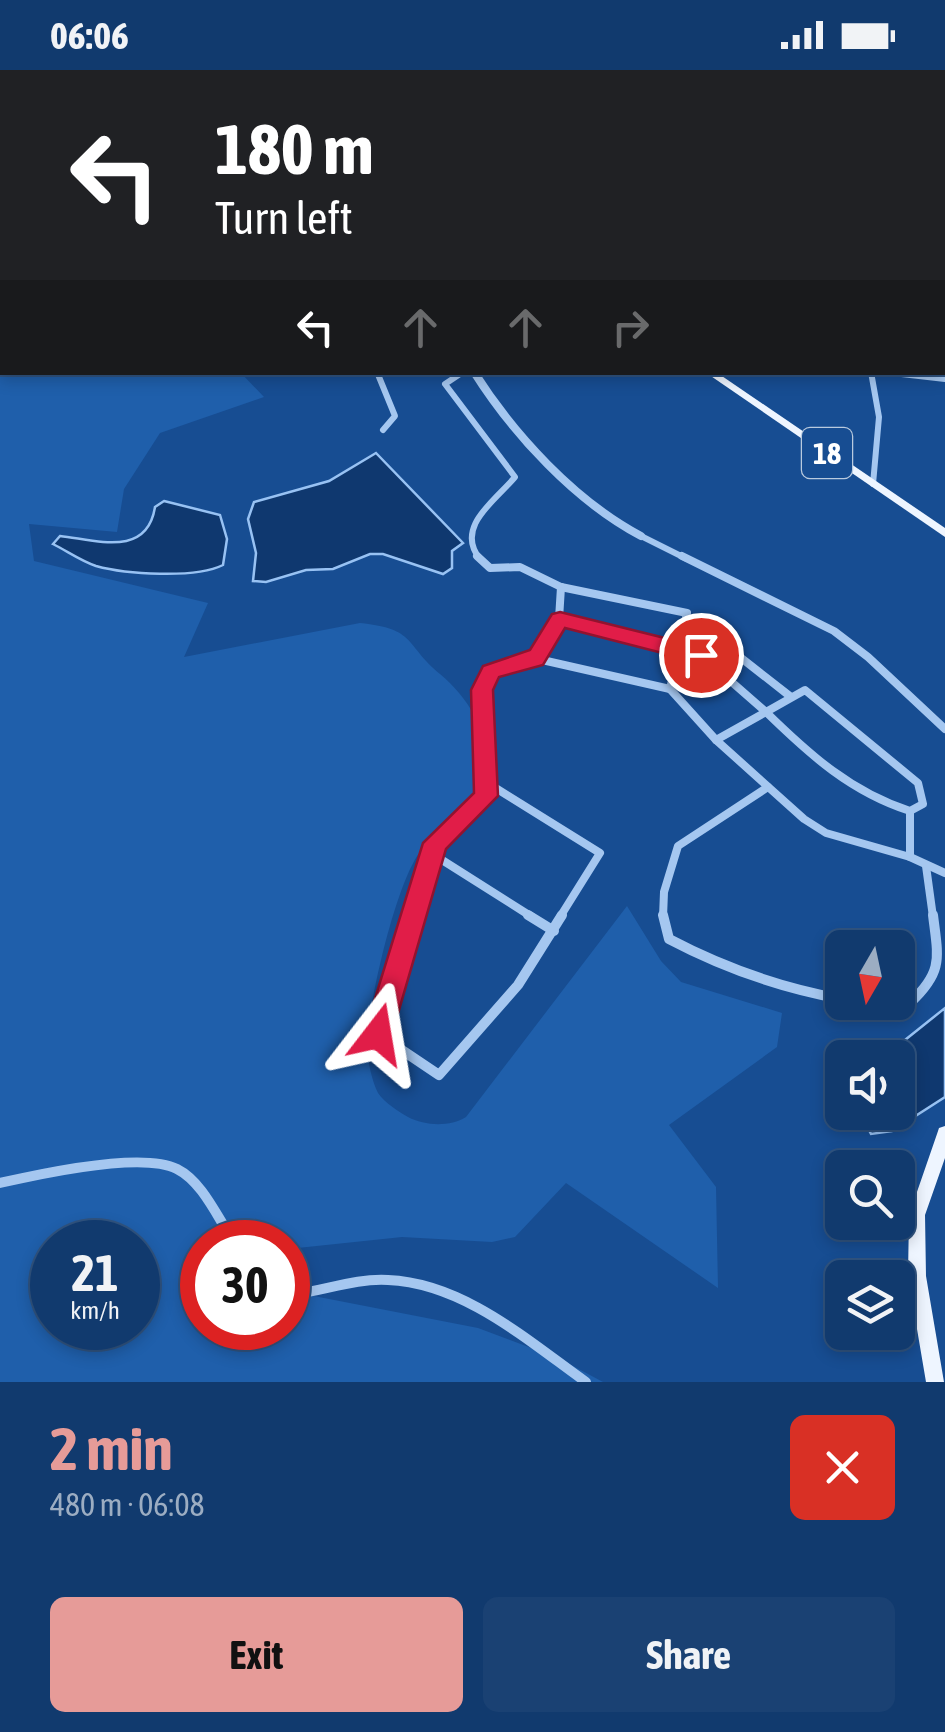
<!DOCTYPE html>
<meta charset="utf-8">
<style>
:root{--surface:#113a6e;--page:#1a4173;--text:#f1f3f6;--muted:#9cadc2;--line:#305481;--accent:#e69b98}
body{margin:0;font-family:"Asap Condensed",sans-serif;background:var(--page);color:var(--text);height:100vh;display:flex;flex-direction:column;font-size:38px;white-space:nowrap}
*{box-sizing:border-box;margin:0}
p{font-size:32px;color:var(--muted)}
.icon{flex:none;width:55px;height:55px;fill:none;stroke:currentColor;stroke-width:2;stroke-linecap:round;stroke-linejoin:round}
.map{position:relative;height:1312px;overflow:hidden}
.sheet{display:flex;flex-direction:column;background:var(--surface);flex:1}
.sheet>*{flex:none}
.guide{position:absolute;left:0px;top:0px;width:945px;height:305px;box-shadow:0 5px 15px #0003,0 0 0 2px var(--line);background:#202124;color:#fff;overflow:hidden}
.needle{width:65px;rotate:189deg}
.fabs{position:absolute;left:825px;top:860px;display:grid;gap:20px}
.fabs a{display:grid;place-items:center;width:90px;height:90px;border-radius:15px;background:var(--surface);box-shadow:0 5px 15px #0003,0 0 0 2px var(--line);font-size:50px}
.speed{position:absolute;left:30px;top:1150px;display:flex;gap:20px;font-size:50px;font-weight:700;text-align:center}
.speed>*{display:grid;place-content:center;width:130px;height:130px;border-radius:50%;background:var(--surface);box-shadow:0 5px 15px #0003,0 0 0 2px var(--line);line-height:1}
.speed small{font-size:25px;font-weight:400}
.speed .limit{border:15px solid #d22;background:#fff;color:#111}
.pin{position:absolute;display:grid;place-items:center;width:85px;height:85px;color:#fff;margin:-42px;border:5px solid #fff;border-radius:50%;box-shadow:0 2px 10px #0007}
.me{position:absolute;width:110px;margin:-55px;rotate:14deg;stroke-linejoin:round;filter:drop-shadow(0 0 8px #0008)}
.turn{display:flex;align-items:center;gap:35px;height:210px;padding:0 50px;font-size:45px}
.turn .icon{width:130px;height:130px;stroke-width:2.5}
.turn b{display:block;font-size:70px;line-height:85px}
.lanes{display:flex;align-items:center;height:95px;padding:0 50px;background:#0003;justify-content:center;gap:50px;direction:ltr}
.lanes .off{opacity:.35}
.round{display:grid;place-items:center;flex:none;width:105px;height:105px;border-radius:15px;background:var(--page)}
.summary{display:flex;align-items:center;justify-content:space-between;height:170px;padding:0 50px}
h1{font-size:60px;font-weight:700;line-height:75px;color:var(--accent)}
.action{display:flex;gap:20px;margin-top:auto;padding:20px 50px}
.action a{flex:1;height:115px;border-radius:15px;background:var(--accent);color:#111;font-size:40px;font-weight:700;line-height:115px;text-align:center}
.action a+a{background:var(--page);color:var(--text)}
.status{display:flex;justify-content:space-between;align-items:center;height:70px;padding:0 50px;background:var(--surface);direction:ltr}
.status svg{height:28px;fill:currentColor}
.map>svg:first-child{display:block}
.green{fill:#1f5fab;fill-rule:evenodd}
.water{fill:#0f386f;stroke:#98c2f3;stroke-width:2.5}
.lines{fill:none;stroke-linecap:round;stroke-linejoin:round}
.minor-far3{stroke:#a5c7f0;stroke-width:5}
.minor-far2{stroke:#a5c7f0;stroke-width:6}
.minor-far1{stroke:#a5c7f0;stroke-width:8}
.minor{stroke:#a5c7f0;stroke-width:10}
.tertiary{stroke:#a5c7f0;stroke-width:8}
.primary{fill:#eef5ff;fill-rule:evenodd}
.route{fill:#e11d48;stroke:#92132f;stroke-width:2.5}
.labels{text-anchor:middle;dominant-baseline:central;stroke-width:10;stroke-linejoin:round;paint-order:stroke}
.shield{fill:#174d92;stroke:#b9cade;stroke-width:2.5}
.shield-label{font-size:30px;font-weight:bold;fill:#fff}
</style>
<div class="status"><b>06:06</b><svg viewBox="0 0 49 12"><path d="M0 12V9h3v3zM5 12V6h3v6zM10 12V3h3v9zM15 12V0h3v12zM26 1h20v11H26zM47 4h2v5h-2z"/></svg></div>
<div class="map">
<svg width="945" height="1312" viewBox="0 0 945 1312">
<rect width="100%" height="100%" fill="#174d92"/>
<path class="green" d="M0,303H241L264,327L160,363L124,419L117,462L29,454L34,491L208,533L184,587L360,553C417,559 404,574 440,604C483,640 503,694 471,746C461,762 434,766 421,781C397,808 366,941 367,979C368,992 372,1011 378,1023C385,1033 398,1041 408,1047C425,1056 450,1057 466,1047L627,836L661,891L681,912L782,943L777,977L669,1055L716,1117L718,1218L566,1113L515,1167L492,1172L402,1167L288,1179V1172H202V1258H288V1221L478,1258L558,1288L603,1312H0ZM52,1172H138V1258H52Z"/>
<g class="water">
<polygon points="376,383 463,473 452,481 452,498 443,504 383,484 370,484 333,499 306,500 266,512 253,511 256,483 248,449 254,432 329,411"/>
<path d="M164,431L220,445L227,469L223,495C195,509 125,504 96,496C81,491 67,481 53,474L60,466C96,470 147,488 155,437Z"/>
<polygon points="945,938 945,1027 892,1061 871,1064 860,1043 898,1042 898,988 885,986"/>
</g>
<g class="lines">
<polyline class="minor-far3" points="942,176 945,185"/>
<g class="minor-far2">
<polyline points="377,302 395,346 383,360"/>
<path d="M463,302L445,314L515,407C496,430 454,457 480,489"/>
<polyline points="556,302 566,302"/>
<polyline points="871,302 879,347 873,414"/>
<polyline points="884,302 945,309"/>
<polyline points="641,466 687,489"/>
</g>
<g class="minor-far1">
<polyline points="477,486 490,498 520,497 561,517 687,543 670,619"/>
<polyline points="682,486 834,561 868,587 945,659"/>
<polyline points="559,549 652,569 702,586 766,642"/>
<polyline points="683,561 717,569 791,627"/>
<polyline points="536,589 559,549 561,517"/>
<path d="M805,620L918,713L923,734L910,741C851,722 810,685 766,642Z"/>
<polyline points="716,670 766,642"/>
<polyline points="486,712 600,783 560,847"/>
<polyline points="910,741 910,787"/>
<polyline points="431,783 532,847"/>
<polyline points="926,796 933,847"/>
<polyline points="410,847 435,773 486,726 482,620 491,601 529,587 670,619 716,670 804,749 826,763 910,787 945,803"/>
<polyline points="663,847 664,822 678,776 768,717"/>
</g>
<g class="minor">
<polyline points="411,845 378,964 439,1005 518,915 562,845"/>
<polyline points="528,845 554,861"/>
<path d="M663,845L669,869C724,898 781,918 842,929"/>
<path d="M872,932H911C944,901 938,887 933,845"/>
<path d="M0,1113C39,1104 142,1081 177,1099C203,1112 218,1149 234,1172"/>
<path d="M288,1225C322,1222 353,1208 388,1210C463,1213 527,1270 586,1312"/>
</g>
<path class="tertiary" d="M474,302C514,365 575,431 641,466"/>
<g class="primary">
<polygon points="299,0 306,0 308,2 301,2"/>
<polygon points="705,302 716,302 945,458 945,467"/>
<polygon points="945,1056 945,1088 925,1145 926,1206 944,1312 926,1312 908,1206 909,1145 937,1064 939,1058"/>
</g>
</g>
<polygon class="route" points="560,542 701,577 712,585 701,593 565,558 543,595 499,607 493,620 498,726 446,779 392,964 388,973 378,977 368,973 364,964 423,773 474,723 471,620 483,596 530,580 552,544"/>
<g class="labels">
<rect class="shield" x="802" y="358" width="50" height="50" rx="8"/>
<g class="shield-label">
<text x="827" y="383">18</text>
</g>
</g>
</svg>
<div class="fabs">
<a><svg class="needle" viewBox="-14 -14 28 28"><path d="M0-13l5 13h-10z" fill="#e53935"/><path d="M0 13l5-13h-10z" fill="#9cadc2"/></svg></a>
<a><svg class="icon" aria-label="sound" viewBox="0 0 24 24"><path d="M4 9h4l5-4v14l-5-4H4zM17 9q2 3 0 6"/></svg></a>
<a><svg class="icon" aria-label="search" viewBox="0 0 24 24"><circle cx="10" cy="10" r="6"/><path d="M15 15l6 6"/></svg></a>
<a><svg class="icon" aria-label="layers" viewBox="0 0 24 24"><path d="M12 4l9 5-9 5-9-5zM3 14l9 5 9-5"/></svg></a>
</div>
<div class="speed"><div>21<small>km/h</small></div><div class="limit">30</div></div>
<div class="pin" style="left:701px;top:585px;background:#d93025"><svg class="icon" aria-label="arrive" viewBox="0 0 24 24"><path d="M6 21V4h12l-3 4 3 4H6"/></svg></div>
<svg class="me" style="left:378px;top:964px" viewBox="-20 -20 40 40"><path d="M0-17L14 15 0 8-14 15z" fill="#e11d48" stroke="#fff" stroke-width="4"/></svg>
<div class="guide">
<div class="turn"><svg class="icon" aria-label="left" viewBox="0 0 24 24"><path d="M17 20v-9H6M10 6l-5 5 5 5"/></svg><div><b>180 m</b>Turn left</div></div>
<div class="lanes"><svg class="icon" aria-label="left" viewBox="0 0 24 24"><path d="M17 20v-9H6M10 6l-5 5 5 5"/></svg><svg class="icon off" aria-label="ahead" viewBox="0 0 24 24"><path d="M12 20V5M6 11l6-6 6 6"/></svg><svg class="icon off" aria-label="ahead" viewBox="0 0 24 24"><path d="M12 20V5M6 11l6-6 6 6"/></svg><svg class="icon off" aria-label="right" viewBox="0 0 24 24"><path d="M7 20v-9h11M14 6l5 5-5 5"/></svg></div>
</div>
</div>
<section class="sheet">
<div class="summary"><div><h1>2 min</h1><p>480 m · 06:08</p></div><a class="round" style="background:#d93025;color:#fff"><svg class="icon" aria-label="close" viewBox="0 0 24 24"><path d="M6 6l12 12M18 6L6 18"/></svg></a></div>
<div class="action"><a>Exit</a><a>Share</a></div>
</section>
